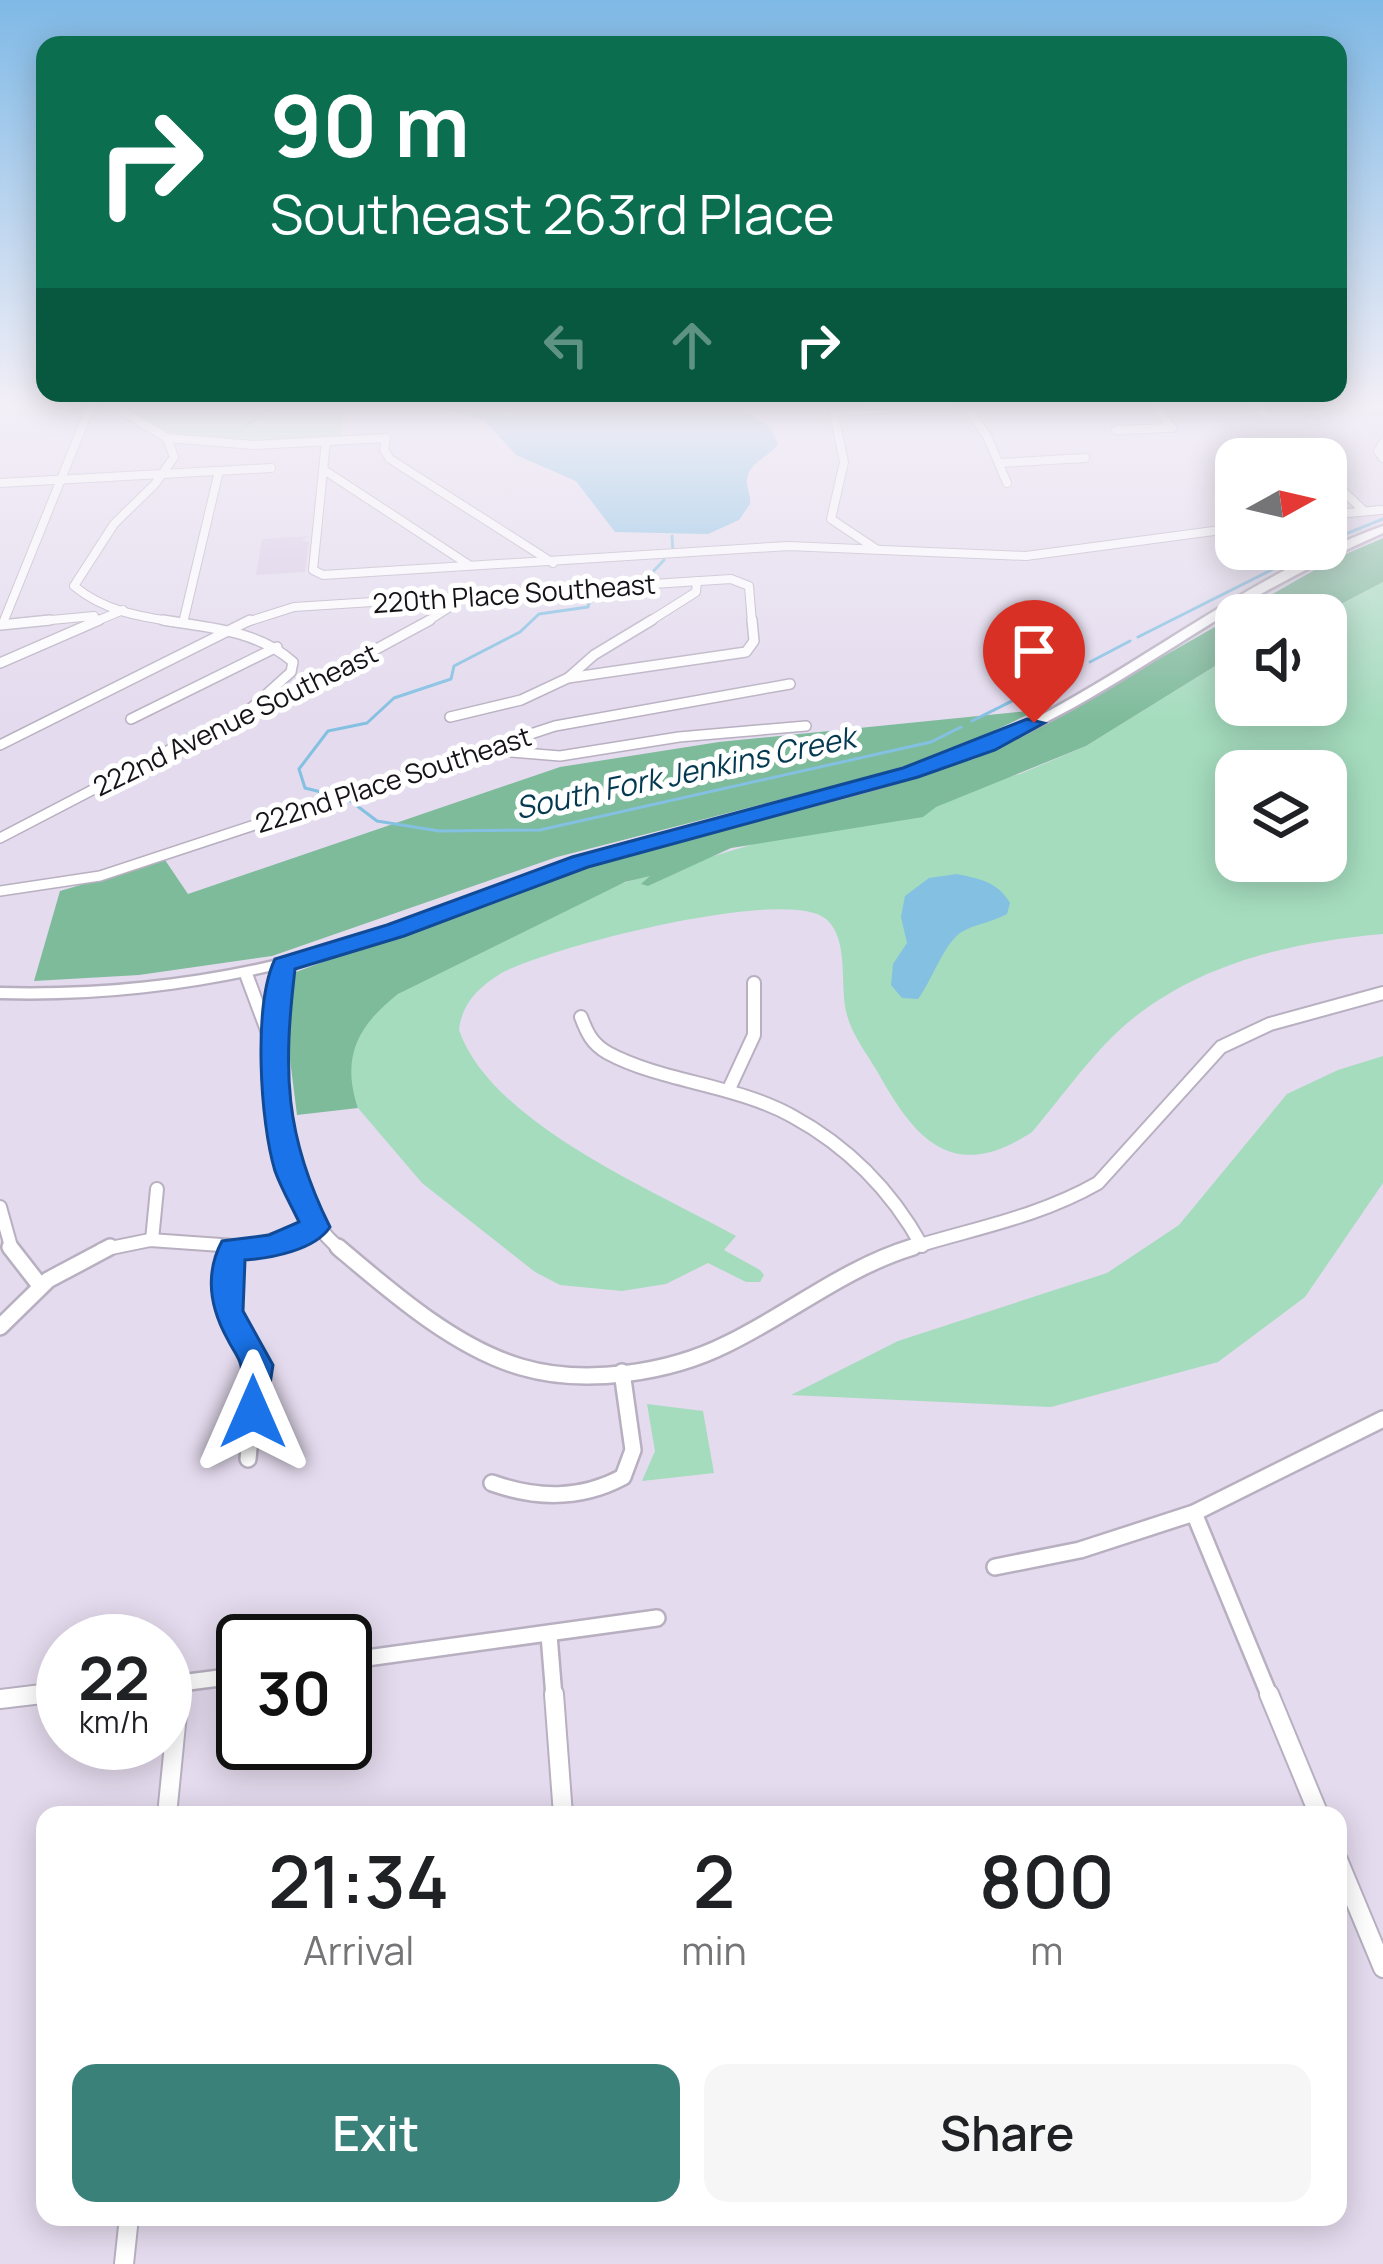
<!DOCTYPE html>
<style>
:root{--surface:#fff;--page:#f6f6f6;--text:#202124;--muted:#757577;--accent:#3a817a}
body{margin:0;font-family:Manrope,sans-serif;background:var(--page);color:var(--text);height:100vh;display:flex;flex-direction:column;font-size:45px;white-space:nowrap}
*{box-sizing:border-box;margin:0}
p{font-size:39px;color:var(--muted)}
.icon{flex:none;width:66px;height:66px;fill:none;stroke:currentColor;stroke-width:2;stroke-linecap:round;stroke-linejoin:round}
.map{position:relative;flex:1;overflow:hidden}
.drawer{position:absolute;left:36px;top:1806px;width:1311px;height:420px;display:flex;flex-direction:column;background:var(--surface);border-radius:24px;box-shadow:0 6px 30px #0003}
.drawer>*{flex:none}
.top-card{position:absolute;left:36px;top:36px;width:1311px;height:366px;border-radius:24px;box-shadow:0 6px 30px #0003;background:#0b6e4f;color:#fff;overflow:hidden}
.needle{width:78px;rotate:82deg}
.controls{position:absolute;left:1215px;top:438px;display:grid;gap:24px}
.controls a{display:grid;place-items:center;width:132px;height:132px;border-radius:24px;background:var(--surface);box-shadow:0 6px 30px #0003;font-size:60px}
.speed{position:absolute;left:36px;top:1614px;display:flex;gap:24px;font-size:60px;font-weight:700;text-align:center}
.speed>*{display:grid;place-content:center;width:156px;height:156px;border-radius:50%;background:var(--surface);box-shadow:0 6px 30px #0003;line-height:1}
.speed small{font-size:30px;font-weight:400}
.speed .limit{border:6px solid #111;border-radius:18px;background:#fff;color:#111}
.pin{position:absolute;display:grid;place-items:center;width:102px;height:102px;color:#fff;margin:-123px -51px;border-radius:50% 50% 50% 0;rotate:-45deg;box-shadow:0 0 12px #0007}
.pin .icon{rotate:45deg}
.me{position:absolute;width:132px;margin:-66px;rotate:0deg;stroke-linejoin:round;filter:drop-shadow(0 0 9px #0008)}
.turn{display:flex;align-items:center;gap:42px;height:252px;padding:0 36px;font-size:54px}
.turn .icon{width:156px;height:156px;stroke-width:2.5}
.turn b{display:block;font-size:84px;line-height:102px}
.lanes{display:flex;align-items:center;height:114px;padding:0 36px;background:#0003;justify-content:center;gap:60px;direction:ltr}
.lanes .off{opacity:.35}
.eta{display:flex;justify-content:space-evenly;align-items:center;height:204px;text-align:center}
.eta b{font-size:72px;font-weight:600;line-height:84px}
.button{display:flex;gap:24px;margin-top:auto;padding:24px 36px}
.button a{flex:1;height:138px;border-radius:24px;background:var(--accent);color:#fff;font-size:48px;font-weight:600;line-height:138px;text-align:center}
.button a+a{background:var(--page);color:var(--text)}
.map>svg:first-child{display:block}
.built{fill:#d9cde6}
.green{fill:#a5dcbe;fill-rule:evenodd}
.forest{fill:#7ebb9b}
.water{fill:#83c0e2}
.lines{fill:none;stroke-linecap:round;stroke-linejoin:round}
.stream{stroke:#83c0e2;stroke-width:3}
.street-far4-casing{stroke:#b8b0c1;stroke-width:10}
.street-far3-casing{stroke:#b8b0c1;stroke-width:12}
.street-far2-casing{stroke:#b8b0c1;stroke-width:16}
.street-far1-casing{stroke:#b8b0c1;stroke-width:20}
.street-casing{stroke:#b8b0c1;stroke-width:22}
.secondary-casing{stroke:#b8b0c1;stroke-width:5}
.street-far4{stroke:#fff;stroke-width:8}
.street-far3{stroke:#fff;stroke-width:9}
.street-far2{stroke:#fff;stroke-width:12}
.street-far1{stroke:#fff;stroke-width:15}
.street{stroke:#fff;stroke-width:18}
.secondary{fill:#fff;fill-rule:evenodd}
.route{fill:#1a73e8;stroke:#114b97;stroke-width:3}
.labels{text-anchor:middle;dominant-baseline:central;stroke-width:10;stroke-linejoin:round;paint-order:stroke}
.far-street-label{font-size:27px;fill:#161319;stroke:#fff}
.far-water-label{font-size:30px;font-style:italic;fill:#043a51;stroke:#fff}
</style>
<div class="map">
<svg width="1383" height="2264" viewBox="0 0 1383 2264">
<rect width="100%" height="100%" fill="#e4dbee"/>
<polygon class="built" points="309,536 302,540 309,542 305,572 256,575 262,539"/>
<g class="green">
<polygon points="117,405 343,405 341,440 233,443 175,435"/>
<path d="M1383,582V934C1293,942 1203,962 1131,1020C1094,1050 1063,1096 1032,1132C953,1184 915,1140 877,1071C867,1054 852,1035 847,1015C839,988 850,939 826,919C787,885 544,948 500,974C478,988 462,1003 459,1030C491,1123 653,1190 736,1236L724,1250L760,1270L764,1275L760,1282H746L708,1263L666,1284L622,1291L560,1285L535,1272L422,1183L358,1108L349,1080V1056L366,1014L533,910L781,836L1020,774L1086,746L1236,653V705H1326V615H1320ZM1236,771H1326V861H1236Z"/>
<polygon points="1383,1056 1383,1183 1305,1297 1218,1362 1051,1407 791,1395 898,1341 1107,1273 1179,1225 1287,1094 1338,1070"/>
<polygon points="647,1404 703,1411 714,1473 642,1481 655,1451"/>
</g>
<g class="forest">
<path d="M1383,538V582L1320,615H1236V653L1086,746L936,807L923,817L731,848L648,886L641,884L650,876L625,882L398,994C357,1026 341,1058 358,1108L297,1115L286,1028L296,972L585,865L974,759L1024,736L1332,560Z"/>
<polygon points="1038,710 957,748 884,773 557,857 272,956 139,975 34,981 60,891 165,860 188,894 560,767 719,742"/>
</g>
<g class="water">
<path d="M428,405H736L771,428L778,444C769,458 745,463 747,484C748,491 751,497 750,504L739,520L708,534L615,532L576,481L516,455L484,420Z"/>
<path d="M957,874C980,879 998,882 1010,903L1007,914C993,922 974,924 960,933C944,944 930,984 918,999L902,998L891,985L893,964L907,943L901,917L905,896L929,878Z"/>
</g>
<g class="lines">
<g class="stream">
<polyline points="242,429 275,405"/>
<polyline points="672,536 673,552"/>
<polyline points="1326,542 1383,519"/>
<polyline points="612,583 648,577 664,560"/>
<polyline points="1138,637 1305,553"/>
<polyline points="1090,662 1130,641"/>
<polyline points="972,721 1080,667"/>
<polyline points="321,792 305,788 299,769 328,731 367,723 394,698 451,679 454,666 520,632 539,614 588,607 592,592"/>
<polyline points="348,799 377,821 439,831 540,830 931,742 961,727"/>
</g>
<defs>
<g id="street-far4">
<path d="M112,405L167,438L174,457L155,484L114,524L74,586C105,612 142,617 182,623"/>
<polyline points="832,405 844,462 831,519 876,549"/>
<polyline points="965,405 987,436 1007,483"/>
<polyline points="1256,405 1266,415"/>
<polyline points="1368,408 1383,407"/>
<polyline points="834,412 948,405"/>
<polyline points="1116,430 1172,428 1154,405"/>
<polyline points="167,438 254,445 386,438 384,450 390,459 553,563"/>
<polyline points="326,441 313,570 323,575 788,546 1026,556 1236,528"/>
<polyline points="1383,443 1378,451 1383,458"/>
<polyline points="1000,463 1085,458"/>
<polyline points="324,470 469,565"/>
<polyline points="1328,477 1364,511"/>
<polyline points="0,483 271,468"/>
<polyline points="1326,515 1381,510"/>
<polyline points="3,623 91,405"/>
<polyline points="19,623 94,616"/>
<polyline points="92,623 123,610"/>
<polyline points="183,623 219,471"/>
<polyline points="244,623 294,607 731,579 749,586 752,623"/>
<polyline points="425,623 467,596"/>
<polyline points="647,623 696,592 697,581"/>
</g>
<g id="street-far3">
<path d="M163,620C209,628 257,630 293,662L291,672L238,720"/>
<polyline points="1,625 50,620"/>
<polyline points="0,663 99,620"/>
<polyline points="568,678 594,655 652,620"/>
<polyline points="450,717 521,700 568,678 746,652 754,641 752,620"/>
<polyline points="131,719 277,647"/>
<polyline points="0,745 250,620"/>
<polyline points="487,750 560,756 679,737 806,726"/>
<polyline points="0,838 196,736 266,709 430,620"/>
<polyline points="0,891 100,876 555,726 790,684"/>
</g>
<g id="street-far2">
<path d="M283,964C272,1060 259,1180 341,1250"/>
<polyline points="246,974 271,1041"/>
<path d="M581,1017C587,1033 592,1044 608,1053C662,1082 734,1084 792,1116C849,1147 891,1190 922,1246"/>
<polyline points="729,1089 754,1035 754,983"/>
<polyline points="0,1207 12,1250"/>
<polyline points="152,1240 157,1189"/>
<polyline points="101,1250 150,1240 249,1247 316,1227"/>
<path d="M904,1250C970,1229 1037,1218 1098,1183L1221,1047L1270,1024L1383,993"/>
</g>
<g id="street-far1">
<polyline points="10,1247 38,1283"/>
<path d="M338,1247C390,1291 455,1348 521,1367C585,1386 669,1373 727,1344C791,1313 844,1268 913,1247"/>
<polyline points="233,1249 225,1293 228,1312 257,1365 248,1459"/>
<polyline points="0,1327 48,1280 110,1247"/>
<path d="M492,1483C537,1499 580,1500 623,1477L633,1450L622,1372"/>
<polyline points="1194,1513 1270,1697"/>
<polyline points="995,1567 1080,1550 1194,1513 1383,1419"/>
<polyline points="549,1635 554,1697"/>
<polyline points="345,1661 657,1618"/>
<polyline points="165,1685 243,1675"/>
<polyline points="19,1697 63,1691"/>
<polyline points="179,1697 180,1684"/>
</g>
<g id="street">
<polyline points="554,1694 563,1815"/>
<polyline points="1269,1694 1319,1815"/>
<polyline points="0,1699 42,1694"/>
<polyline points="167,1815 179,1694"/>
<polyline points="1338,1860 1383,1968"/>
<polyline points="124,2264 129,2217"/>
</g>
<path id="secondary" d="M1383,526V533C1336,554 1290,577 1245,603C1167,649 1092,703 1009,740C883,797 747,816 616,855C543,877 474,908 402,933C271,978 139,1002 0,998V988C116,991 230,977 341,943C431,915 517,876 607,849C741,810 882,793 1008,732C1136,670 1249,574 1383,526Z"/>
</defs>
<use href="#street-far4" class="street-far4-casing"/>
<use href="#street-far3" class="street-far3-casing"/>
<use href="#street-far2" class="street-far2-casing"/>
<use href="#street-far1" class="street-far1-casing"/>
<use href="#street" class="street-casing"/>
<use href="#secondary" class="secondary-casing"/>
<use href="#street-far4" class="street-far4"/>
<use href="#street-far3" class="street-far3"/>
<use href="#street-far2" class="street-far2"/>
<use href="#street-far1" class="street-far1"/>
<use href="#street" class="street"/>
<use href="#secondary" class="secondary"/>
</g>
<linearGradient id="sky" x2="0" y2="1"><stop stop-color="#7fb9e6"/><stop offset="0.56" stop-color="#f3eff7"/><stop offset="1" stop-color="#f3eff7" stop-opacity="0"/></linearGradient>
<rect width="1383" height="722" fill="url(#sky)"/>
<path class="route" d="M1027,719L1044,723L995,750L918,777L588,867L404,936L295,969C283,1070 284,1135 330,1227C315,1250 272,1258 245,1260L243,1311L273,1365L264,1422L253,1426L241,1422C232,1403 245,1385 241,1366C240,1358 231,1347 228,1340C210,1308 204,1275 222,1241L269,1235L299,1222C291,1205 281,1188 275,1171C260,1122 253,1005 275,959L387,925L572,857L903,768Z"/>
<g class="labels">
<g class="far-street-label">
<text transform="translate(514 593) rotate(-4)">220th Place Southeast</text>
<text transform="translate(235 719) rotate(-26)">222nd Avenue Southeast</text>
<text transform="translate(393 779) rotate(-18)">222nd Place Southeast</text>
</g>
<g class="far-water-label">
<text transform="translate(685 772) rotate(-12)">South Fork Jenkins Creek</text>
</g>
</g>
</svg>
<div class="controls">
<a><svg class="needle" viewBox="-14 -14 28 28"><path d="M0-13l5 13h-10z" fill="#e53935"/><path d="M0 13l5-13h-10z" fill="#757577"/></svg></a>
<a><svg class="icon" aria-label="sound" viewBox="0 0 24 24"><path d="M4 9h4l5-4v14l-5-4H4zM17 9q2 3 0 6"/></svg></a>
<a><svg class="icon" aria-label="layers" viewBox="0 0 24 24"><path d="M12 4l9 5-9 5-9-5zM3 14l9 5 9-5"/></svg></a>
</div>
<div class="speed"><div>22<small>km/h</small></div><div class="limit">30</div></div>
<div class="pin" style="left:1034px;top:723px;background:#d93025"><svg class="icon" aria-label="arrive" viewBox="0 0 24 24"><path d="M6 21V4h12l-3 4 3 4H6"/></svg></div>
<svg class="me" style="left:253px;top:1412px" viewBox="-20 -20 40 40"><path d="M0-17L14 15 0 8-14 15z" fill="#1a73e8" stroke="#fff" stroke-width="4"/></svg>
<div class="top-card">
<div class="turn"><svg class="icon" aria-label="right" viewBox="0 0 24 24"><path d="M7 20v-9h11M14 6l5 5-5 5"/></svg><div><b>90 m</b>Southeast 263rd Place</div></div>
<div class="lanes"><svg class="icon off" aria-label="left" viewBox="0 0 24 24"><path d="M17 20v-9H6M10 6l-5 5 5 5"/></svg><svg class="icon off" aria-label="ahead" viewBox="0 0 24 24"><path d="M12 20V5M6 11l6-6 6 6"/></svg><svg class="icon" aria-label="right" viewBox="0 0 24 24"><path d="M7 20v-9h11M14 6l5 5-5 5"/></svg></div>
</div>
<section class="drawer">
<div class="eta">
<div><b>21:34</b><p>Arrival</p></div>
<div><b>2</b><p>min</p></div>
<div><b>800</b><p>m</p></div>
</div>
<div class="button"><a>Exit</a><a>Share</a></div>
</section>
</div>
